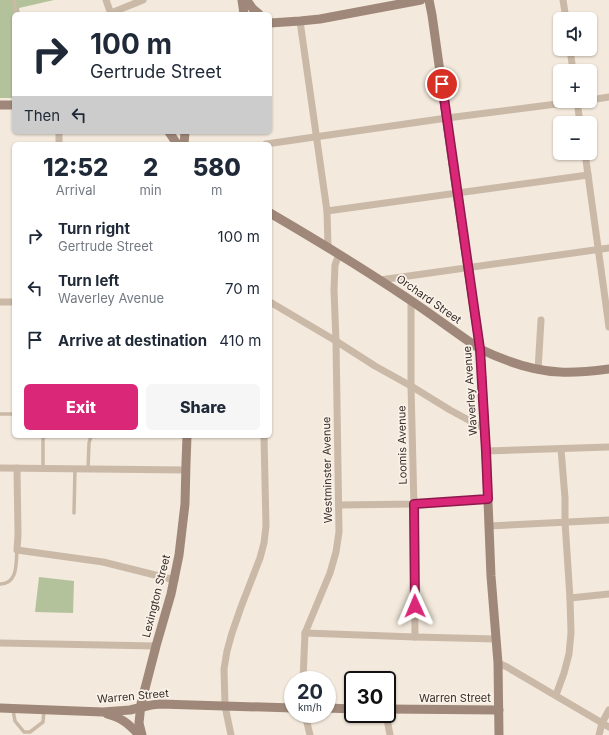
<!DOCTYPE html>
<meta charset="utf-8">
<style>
:root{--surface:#fff;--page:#f6f6f7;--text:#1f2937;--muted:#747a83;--accent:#db2777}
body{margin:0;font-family:Inter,sans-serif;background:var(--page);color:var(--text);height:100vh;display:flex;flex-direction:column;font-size:15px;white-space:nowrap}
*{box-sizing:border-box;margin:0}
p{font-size:13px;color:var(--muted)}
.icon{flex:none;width:22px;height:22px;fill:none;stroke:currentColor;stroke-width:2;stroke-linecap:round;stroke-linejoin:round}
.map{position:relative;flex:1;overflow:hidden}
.drawer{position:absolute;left:12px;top:142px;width:260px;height:296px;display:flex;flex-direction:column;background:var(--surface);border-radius:6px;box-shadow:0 1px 3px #0004}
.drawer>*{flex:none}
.guide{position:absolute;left:12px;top:12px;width:260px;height:122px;border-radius:6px;box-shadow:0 1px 3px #0004;background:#fff;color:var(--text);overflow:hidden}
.tools{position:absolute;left:553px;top:12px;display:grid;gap:8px}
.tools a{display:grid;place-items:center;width:44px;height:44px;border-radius:6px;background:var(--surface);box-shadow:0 1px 3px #0004;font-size:20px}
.speed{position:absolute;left:284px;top:671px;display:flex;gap:8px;font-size:20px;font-weight:700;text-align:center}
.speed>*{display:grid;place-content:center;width:52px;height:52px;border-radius:50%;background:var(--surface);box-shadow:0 1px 3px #0004;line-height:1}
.speed small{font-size:10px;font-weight:400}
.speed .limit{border:2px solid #111;border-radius:6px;background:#fff;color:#111}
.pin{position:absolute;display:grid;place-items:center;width:34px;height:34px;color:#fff;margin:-17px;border:2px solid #fff;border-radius:50%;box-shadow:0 1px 4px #0007}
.me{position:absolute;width:44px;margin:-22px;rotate:359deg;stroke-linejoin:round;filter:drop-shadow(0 0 3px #0008)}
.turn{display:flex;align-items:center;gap:14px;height:84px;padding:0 12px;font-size:18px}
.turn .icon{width:52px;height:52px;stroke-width:2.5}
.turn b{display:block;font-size:28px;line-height:34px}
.then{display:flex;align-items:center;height:38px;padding:0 12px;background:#0003;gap:8px;font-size:15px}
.eta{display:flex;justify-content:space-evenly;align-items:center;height:68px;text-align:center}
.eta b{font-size:24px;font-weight:800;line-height:28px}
.action{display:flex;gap:8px;margin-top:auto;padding:8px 12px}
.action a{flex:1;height:46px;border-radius:6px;background:var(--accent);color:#fff;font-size:16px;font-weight:800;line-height:46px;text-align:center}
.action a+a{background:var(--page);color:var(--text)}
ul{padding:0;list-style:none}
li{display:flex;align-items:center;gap:12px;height:52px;padding:0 12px}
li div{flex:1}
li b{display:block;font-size:15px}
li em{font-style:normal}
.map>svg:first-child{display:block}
.green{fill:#b4c29c}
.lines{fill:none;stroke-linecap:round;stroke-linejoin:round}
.lane{stroke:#cbb9a8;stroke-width:3.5}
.street{stroke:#cbb9a8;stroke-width:7}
.secondary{stroke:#9f8879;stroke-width:9}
.route-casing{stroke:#8e194d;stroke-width:10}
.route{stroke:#db2777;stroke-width:7}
.labels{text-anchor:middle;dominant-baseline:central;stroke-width:3.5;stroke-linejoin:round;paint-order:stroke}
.street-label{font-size:11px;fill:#382d28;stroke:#faf2e9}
</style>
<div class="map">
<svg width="609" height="735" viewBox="0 0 609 735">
<rect width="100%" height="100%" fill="#f3e9dc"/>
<g class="green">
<polygon points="0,0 54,0 19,8 20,14 14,14 14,98 0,98"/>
<polygon points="39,577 74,581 73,613 35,612"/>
</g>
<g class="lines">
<g class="lane">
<polyline points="14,0 16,14"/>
<polyline points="0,414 14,414"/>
<polyline points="43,468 43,439 45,436"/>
<polyline points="88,469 89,443 91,436"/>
<polyline points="74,513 75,469"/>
<path d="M0,584C18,584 16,563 17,550"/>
<polyline points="13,710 15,721 24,732 30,732 43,722 44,711"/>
</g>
<g class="street">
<polyline points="106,0 111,14"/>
<polyline points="563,0 566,19"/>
<polyline points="111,13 143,0"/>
<polyline points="300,21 327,211 328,247"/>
<polyline points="570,49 573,71"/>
<polyline points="590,100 609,97"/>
<polyline points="577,101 580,123"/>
<polyline points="59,132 59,144"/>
<polyline points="266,144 447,118 580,101"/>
<polyline points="585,153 609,327"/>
<polyline points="327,211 588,175"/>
<polyline points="380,280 609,248"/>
<polyline points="411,301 411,386 414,507 415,637"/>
<polyline points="0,302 14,302"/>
<polyline points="270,302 336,341 375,366 411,386 450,410 485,429"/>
<polyline points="538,370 541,320"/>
<polyline points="486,451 609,447"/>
<polyline points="0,468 186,470"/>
<polyline points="17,468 18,535 17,550 103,562 175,580"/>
<polyline points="339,505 414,504 488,499"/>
<polyline points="489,526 609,520"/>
<polyline points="570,598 609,594"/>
<polyline points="305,633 415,637 496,639"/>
<polyline points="0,643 156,646"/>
<polyline points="498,663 507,667 609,727"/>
<polyline points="303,680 305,633 330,573 336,552 339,532 336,341 334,290 335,265 339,254"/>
<polyline points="556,695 564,673 569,654 571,633 570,598 565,522 565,498 561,449"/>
<polyline points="305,714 310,735"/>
<polyline points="386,714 390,735"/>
<polyline points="231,735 225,706 224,669 227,651 232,633 241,607 260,558 264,543 266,526 264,436"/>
<polyline points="599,735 602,723 609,710"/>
</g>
<g class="secondary">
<polyline points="242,0 244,14"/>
<polyline points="429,0 432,15 457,193 480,349 486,451 491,576 498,663 499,735"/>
<polyline points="248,2 253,9 259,14"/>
<polyline points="270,23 300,21 320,19 421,0"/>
<polyline points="0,105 14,105"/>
<polyline points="169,132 177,144"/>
<polyline points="184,144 185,132"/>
<path d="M270,213C318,241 364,269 410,300C434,316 456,333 480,349C505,361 532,371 560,372C576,373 593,371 609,369"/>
<polyline points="0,708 103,712 130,710 151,705 160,704 293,708"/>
<polyline points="327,708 353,709"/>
<polyline points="387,709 499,710"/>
<path d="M107,714C122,718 129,724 139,735"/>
<polyline points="142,735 139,723 141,704 156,646 171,594 179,555 185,504 186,463 187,436"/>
</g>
</g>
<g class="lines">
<defs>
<polyline id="route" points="415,606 414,504 488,499 486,451 480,349 442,84"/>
</defs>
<use href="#route" class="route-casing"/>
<use href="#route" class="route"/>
</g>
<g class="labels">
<g class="street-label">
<text transform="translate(429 299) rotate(35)">Orchard Street</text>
<text transform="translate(470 391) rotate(-94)">Waverley Avenue</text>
<text transform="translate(402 445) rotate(-91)">Loomis Avenue</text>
<text transform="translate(327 470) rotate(-91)">Westminster Avenue</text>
<text transform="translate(156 596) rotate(-76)">Lexington Street</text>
<text transform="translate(133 696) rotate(-5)">Warren Street</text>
<text x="455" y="698">Warren Street</text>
</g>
</g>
</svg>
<div class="tools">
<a><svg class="icon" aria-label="sound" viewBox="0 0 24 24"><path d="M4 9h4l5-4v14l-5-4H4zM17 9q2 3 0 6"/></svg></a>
<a>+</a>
<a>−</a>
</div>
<div class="speed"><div>20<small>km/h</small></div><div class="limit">30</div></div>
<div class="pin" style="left:442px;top:84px;background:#d93025"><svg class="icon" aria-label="arrive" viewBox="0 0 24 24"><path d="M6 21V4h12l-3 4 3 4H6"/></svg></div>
<svg class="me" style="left:415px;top:606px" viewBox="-20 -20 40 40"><path d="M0-17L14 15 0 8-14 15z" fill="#db2777" stroke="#fff" stroke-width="4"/></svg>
<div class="guide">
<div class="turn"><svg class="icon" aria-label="right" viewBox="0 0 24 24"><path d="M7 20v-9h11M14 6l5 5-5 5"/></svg><div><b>100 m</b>Gertrude Street</div></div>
<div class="then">Then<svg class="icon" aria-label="left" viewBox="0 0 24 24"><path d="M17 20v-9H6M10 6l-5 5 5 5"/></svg></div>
</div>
<section class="drawer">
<div class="eta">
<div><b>12:52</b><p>Arrival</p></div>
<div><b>2</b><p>min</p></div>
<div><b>580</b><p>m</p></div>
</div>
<ul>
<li><svg class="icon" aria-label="right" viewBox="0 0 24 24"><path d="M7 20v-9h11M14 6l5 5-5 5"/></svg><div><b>Turn right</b><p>Gertrude Street</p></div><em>100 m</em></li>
<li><svg class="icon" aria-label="left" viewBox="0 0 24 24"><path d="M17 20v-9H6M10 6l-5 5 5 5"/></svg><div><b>Turn left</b><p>Waverley Avenue</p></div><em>70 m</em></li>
<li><svg class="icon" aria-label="arrive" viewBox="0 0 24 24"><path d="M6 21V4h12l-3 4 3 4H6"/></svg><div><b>Arrive at destination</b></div><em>410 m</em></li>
</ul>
<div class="action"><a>Exit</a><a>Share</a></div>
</section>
</div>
